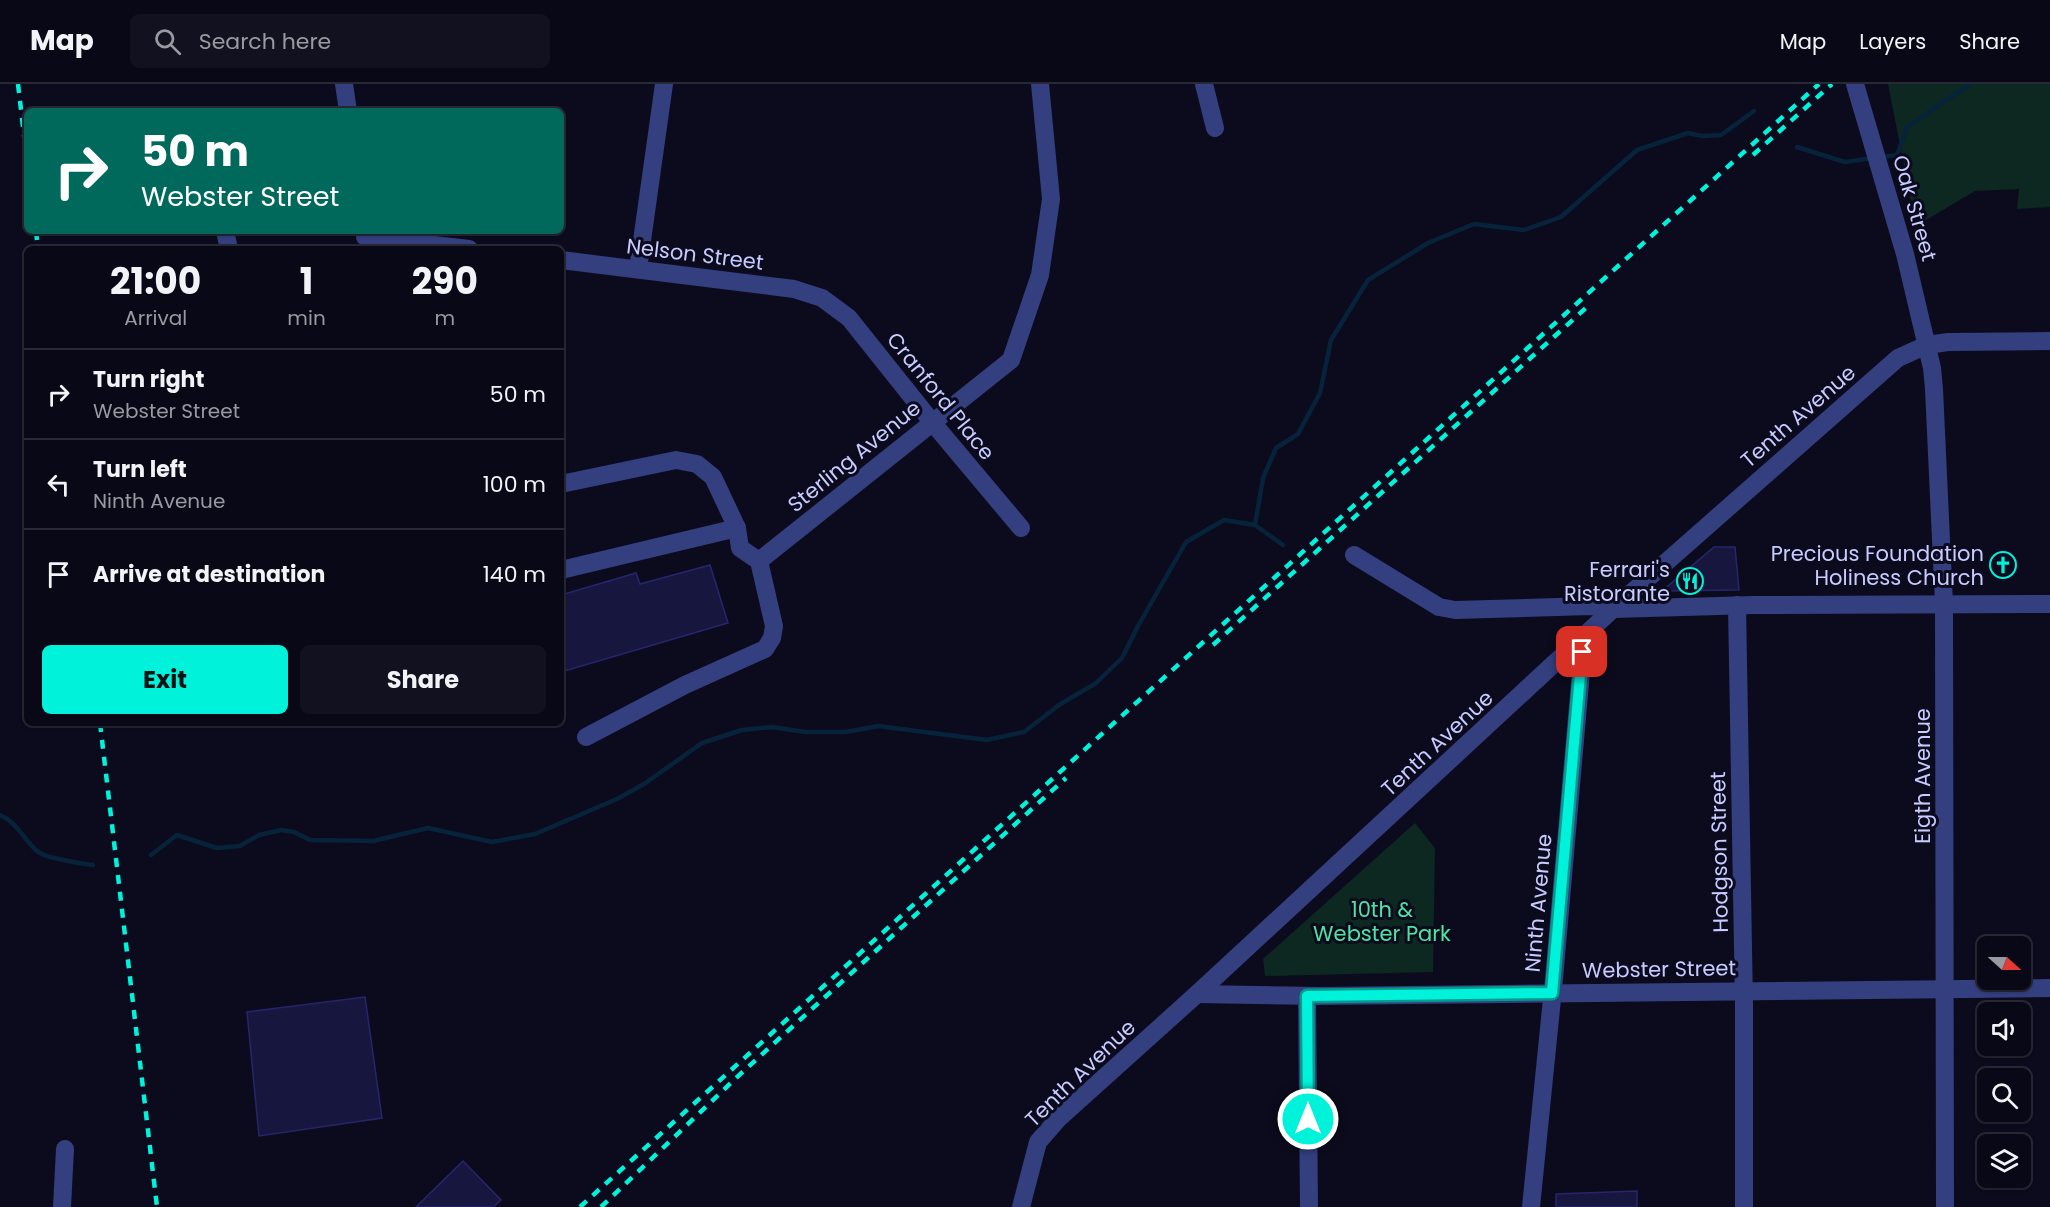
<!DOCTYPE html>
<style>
:root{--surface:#080816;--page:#11111f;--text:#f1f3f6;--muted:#989aa1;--line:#292935;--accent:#00f2db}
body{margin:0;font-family:Poppins,sans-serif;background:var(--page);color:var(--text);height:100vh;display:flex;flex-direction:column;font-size:22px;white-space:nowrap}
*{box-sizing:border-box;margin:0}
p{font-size:20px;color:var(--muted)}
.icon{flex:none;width:33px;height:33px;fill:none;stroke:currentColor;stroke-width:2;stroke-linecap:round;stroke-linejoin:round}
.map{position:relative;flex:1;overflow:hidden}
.drawer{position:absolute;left:24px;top:162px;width:540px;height:480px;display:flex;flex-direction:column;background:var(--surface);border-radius:9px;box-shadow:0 2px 4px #0004,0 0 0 2px var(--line)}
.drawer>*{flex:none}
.banner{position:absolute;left:24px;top:24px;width:540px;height:126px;border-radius:9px;box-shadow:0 2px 4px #0004,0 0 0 2px var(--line);background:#00695c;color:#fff;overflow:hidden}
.needle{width:39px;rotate:111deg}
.tools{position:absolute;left:1977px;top:852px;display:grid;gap:12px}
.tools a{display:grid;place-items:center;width:54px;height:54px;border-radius:9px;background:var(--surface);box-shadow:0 2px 4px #0004,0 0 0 2px var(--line);font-size:30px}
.pin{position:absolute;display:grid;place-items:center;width:51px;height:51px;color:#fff;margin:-26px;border-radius:12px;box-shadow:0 3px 9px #0006}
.me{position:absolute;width:66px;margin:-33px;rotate:0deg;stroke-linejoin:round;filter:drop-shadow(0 0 4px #0008)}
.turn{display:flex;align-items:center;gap:21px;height:126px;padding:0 18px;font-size:27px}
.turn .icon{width:78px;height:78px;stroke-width:2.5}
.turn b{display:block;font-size:42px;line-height:51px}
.eta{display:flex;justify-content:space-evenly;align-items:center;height:102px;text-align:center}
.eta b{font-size:36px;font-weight:700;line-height:42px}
.cta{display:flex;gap:12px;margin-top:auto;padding:12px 18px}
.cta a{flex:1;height:69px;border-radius:9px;background:var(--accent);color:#111;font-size:24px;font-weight:700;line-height:69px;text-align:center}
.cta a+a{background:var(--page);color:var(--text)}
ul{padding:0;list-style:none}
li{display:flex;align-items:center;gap:18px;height:90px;padding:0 18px;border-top:2px solid var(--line)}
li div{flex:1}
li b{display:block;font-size:22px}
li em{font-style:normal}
header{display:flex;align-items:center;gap:36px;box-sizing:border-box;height:84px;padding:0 30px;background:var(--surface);border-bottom:2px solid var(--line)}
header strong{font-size:28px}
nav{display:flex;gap:33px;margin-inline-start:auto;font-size:21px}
.search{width:420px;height:54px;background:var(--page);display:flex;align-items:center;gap:15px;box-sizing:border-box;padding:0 21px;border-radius:9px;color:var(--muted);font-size:22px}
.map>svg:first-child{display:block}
.green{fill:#0d2721}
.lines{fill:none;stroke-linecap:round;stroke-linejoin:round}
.stream{stroke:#06233b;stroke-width:4.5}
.building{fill:#16163f;stroke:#27266c;stroke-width:1.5}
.minor{stroke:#333f7f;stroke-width:18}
.rail{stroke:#00f2db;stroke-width:4.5;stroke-dasharray:9 8;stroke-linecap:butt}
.route-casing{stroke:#009d8e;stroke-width:15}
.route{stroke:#00f2db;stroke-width:10}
.labels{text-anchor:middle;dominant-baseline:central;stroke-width:6;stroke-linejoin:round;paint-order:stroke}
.street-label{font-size:21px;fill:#c7cbff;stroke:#0b0b1d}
.poi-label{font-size:21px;fill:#c7cbff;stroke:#0b0b1d;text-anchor:end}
.park-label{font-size:21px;fill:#4ee4a1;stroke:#0b0b1d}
</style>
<header>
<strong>Map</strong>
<div class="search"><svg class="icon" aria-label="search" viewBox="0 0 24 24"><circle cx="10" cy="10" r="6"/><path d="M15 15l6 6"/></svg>Search here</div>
<nav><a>Map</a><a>Layers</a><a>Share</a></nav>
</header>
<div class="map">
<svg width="2050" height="1123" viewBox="0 0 2050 1123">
<rect width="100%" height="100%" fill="#0b0b1d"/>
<g class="green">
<polygon points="1888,0 2050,0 2050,123 2017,125 2019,105 1975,107 1916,142"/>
<polygon points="1415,739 1435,764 1433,888 1265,892 1263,875"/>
</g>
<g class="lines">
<g class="stream">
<polyline points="1797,63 1845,78 1873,74"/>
<polyline points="1882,73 1897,71 1907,43 1970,0"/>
<polyline points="1255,441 1283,461"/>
<path d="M0,731C17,738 23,755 37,767C46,775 80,779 93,781"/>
<polyline points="151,771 177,751 217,764 240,762 259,751 281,746 294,748 310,756 373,757 428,744 492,758 535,750 617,715 644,700 702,659 742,646 772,643 805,648 846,648 878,642 987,656 1024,648 1059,621 1096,599 1122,574 1138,542 1186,458 1224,436 1255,441 1263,394 1276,364 1298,350 1320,309 1331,256 1368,196 1428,159 1474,140 1524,146 1561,133 1637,66 1688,49 1702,52 1721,51 1754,27"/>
</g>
</g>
<g class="building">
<polygon points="1714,463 1735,463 1739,506 1662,507"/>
<polygon points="710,481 728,539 561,588 561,511 636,489 640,500"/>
<polygon points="365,913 382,1034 259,1052 247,928"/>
<polygon points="463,1077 501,1116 493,1123 416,1123"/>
<polygon points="1637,1107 1637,1123 1556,1123 1556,1110"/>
</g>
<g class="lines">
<g class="minor">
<polyline points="344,0 348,27"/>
<polyline points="1204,0 1215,44"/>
<polyline points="1855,0 1905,170 1932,284 1934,305 1944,520 1945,1123"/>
<polyline points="225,147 229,165"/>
<polyline points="365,153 469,165"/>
<polyline points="561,176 794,205 822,214 849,234 932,338 1021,444"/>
<polyline points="638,185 664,0"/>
<polyline points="561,400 676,376 697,380 713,393 737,444 740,464 759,477"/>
<polyline points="1354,471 1439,523 1455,526 1590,522 1613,525 1753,521 2050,520"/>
<polyline points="561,486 737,444"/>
<polyline points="1737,521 1744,921 1744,1123"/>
<polyline points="586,653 685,601 765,565 772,554 774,542 759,477 1011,276 1040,191 1051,115 1040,0"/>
<polyline points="1197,910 1319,912 2050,904"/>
<polyline points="1307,913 1309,1123"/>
<polyline points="62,1123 65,1065"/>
<polyline points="1021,1123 1038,1058 1058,1035 1197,910 1613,525 1898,274 1927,261 1948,258 2050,257"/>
<polyline points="1531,1123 1554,895 1584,554"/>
</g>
<g class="rail">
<polyline points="18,0 27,77"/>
<polyline points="1753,71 1832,0"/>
<polyline points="36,147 38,165"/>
<polyline points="1213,561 1587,223"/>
<polyline points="100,639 157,1123"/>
<polyline points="580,1123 1819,0"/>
<polyline points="601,1123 736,994 1066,694"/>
</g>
</g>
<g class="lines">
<defs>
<polyline id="route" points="1308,1035 1307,912 1552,909 1582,568"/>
</defs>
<use href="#route" class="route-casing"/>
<use href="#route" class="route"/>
</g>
<defs>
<symbol id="church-ring" viewBox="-11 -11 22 22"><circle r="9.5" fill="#0b0b1d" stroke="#00f2db" stroke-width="1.5"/><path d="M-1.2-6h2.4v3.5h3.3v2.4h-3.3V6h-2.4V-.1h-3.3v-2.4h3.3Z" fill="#00f2db"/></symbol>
<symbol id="restaurant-ring" viewBox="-11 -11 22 22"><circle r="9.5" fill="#0b0b1d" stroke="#00f2db" stroke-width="1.5"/><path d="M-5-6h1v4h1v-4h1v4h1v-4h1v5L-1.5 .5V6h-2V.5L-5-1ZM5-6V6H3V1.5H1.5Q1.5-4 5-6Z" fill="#00f2db"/></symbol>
</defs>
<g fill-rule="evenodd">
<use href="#church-ring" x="1988" y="466" width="30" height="30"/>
<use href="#restaurant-ring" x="1675" y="482" width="30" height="30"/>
</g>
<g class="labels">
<g class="street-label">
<text transform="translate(1915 124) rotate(74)">Oak Street</text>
<text transform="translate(695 170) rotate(7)">Nelson Street</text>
<text transform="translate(941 312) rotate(51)">Cranford Place</text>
<text transform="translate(1798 332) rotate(-41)">Tenth Avenue</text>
<text transform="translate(854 372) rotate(-39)">Sterling Avenue</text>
<text transform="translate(1437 659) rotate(-43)">Tenth Avenue</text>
<text transform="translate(1922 692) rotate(-90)">Eigth Avenue</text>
<text transform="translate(1719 768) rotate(-91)">Hodgson Street</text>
<text transform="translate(1538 819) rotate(-85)">Ninth Avenue</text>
<text transform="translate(1659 885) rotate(-1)">Webster Street</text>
<text transform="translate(1080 989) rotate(-44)">Tenth Avenue</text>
</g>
<g class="poi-label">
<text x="1984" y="469">Precious Foundation<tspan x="1984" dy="24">Holiness Church</tspan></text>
<text x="1670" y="485">Ferrari's<tspan x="1670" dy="24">Ristorante</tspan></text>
</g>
<g class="park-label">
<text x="1382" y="825">10th &amp;<tspan x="1382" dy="24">Webster Park</tspan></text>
</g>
</g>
</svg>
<div class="tools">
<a><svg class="needle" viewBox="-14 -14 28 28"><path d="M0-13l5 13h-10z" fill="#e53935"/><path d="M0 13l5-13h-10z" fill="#989aa1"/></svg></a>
<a><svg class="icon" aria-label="sound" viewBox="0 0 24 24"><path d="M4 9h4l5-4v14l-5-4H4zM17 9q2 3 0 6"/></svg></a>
<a><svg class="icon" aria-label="search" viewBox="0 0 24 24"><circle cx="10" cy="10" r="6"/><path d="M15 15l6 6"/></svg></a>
<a><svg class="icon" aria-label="layers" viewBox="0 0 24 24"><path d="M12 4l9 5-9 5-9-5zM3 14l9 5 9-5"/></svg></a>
</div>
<div class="pin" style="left:1582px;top:568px;background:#d93025"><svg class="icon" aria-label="arrive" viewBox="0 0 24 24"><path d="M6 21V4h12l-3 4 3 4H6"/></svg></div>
<svg class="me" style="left:1308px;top:1035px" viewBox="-20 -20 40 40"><circle r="17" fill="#00f2db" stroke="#fff" stroke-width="3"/><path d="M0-11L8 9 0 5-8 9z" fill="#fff"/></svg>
<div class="banner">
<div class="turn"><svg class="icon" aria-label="right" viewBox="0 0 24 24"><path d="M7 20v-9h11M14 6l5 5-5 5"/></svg><div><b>50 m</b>Webster Street</div></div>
</div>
<section class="drawer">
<div class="eta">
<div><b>21:00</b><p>Arrival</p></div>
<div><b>1</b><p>min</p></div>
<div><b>290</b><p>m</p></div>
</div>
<ul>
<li><svg class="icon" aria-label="right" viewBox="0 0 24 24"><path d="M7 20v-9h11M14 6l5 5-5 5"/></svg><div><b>Turn right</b><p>Webster Street</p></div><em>50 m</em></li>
<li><svg class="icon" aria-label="left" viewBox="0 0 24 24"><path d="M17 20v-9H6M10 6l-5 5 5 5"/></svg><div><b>Turn left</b><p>Ninth Avenue</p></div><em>100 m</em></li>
<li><svg class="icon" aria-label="arrive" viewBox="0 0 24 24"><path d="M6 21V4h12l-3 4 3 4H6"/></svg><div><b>Arrive at destination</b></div><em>140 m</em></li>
</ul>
<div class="cta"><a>Exit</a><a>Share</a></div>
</section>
</div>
